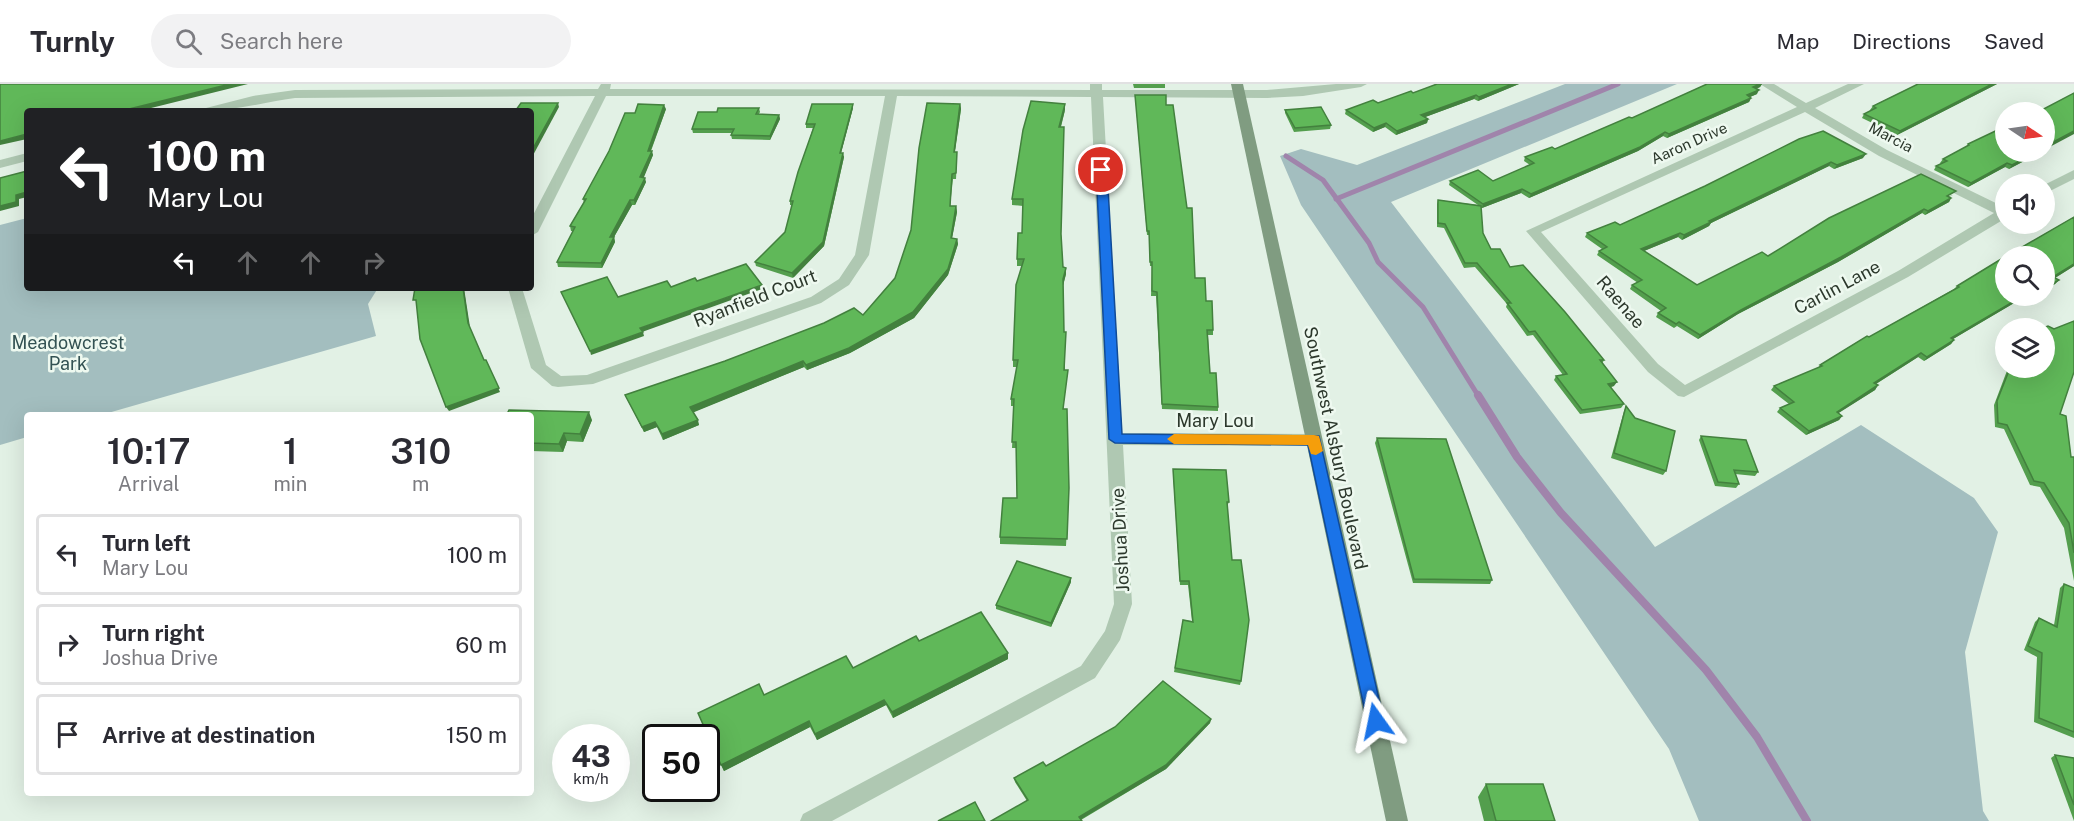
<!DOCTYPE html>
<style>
:root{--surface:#fff;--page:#f2f2f3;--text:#2b2b33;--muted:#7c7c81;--line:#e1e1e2}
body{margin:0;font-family:"Public Sans",sans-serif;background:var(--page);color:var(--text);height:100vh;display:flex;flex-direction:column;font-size:22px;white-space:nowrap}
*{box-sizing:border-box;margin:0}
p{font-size:20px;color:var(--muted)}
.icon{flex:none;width:33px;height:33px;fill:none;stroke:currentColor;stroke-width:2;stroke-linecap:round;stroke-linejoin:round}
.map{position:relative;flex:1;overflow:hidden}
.drawer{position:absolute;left:24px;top:328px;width:510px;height:384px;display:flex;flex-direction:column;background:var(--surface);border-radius:6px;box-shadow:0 6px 24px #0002}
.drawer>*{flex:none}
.hud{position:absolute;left:24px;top:24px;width:510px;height:183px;border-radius:6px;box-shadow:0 6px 24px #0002;background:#202124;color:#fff;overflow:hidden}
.needle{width:39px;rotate:103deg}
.controls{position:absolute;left:1995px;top:18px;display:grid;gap:12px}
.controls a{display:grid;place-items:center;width:60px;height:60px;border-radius:50%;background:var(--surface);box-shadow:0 6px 24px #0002;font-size:30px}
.speed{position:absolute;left:552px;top:640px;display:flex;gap:12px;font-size:30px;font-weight:700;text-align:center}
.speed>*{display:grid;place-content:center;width:78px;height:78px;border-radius:50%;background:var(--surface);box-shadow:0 6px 24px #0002;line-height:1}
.speed small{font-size:15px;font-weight:400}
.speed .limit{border:3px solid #111;border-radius:9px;background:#fff;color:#111}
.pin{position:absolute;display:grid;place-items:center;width:51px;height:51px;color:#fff;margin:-26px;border:3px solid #fff;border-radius:50%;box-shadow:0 2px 6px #0007}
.me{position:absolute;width:66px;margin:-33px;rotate:348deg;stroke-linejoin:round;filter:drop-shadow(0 0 4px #0008)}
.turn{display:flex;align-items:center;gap:21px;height:126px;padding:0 24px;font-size:27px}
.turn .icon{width:78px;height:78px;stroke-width:2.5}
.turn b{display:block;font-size:42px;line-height:51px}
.lanes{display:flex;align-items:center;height:57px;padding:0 24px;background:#0003;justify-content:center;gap:30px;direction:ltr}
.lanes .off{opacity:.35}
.eta{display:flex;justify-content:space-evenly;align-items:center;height:102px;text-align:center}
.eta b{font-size:36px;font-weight:600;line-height:42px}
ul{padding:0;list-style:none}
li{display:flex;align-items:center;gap:18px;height:81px;margin:0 12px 9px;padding:0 12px;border:3px solid var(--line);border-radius:6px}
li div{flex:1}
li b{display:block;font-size:22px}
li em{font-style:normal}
header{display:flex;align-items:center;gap:36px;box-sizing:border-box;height:84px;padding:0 30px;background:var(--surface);border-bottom:2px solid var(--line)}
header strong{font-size:28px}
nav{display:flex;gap:33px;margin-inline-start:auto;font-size:21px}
.search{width:420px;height:54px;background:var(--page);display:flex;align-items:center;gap:15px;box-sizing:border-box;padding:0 21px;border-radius:33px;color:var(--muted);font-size:22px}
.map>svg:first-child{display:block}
.green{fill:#a3bebf}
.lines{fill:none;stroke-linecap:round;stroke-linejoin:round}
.stream-far1{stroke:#a084ab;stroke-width:5}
.stream{stroke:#a084ab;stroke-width:8}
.minor{fill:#afc8b2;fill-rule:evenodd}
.secondary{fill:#809c81;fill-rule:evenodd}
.wall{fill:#539e4d}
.shaded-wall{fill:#43813e}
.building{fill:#60b859;stroke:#43813e;stroke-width:1.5}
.route{fill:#1a73e8;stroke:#114b97;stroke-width:1.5}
.slow{fill:#f59e0b}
.labels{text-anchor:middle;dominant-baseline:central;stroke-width:5;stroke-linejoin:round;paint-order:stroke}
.far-street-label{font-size:15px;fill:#2c382c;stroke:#eef9f0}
.street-label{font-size:18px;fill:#2c382c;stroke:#eef9f0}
.park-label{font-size:18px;fill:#335253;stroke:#eef9f0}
</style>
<header>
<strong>Turnly</strong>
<div class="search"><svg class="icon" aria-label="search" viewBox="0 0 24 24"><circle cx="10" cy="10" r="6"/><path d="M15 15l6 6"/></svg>Search here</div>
<nav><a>Map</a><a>Directions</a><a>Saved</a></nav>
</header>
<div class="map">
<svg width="2074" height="737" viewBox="0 0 2074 737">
<rect width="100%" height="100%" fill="#e2f1e5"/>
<g class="green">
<polygon points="1565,0 1677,0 1391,118 1655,463 1861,341 1974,414 1998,448 1965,568 1983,727 1989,737 1699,737 1669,665 1301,121 1280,72 1301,65 1357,81"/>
<polygon points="27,134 27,204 378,204 368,220 376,252 101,331 27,332 27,353 0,361 0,141"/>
</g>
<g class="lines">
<g class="stream-far1">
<polyline points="1286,72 1323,96 1369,159 1378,178 1423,223 1479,313"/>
<polyline points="1336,115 1618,0"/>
</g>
<polyline class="stream" points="1478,311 1517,373 1561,429 1706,586 1757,653 1807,737"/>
<g class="minor">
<path d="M601,0H611L610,5L1090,6V0H1102V6H1267L1336,0H1367L1361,3L1303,12L1267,14L1103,13L1122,349L1314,350L1320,352L1322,356L1320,360L1314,362L1123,361L1132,520L1120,556L1095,594L832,737H800L803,730L1081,582L1105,547L1114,520L1091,13L897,12L869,171L849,201L821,219L593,300L558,303L552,302L531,284L508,204H522L546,281L561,292L587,291L811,213L839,195L855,171L885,12H606L538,148L531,152V135L595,12L295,14C265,18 234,27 204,27L206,24L253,12L295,6L598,5Z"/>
<path d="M1760,0H1774L1806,19L1848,0H1864L1815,24L1887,66L2006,124V134L1908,193L1684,313L1678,312L1648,288L1526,147L1797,23ZM1805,28L1879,72L1994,129L1898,187L1685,301L1658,280L1541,148Z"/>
<polygon points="27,69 27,77 0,84 0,76"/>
<polygon points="2074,86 2074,95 2044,110 2044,101"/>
</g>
<polygon class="secondary" points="1231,0 1243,0 1408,737 1386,737"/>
</g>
<g class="wall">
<polygon points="1133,0 1165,0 1165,4 1134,4"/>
<polygon points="1437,0 1519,0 1478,17 1474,15 1425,33 1428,35 1427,39 1396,51 1385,43 1373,48 1345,30 1346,26 1378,19 1413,9"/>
<polygon points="1707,0 1762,0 1760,3 1756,5 1757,10 1750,13 1751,14 1749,18 1667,54 1663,52 1638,67 1529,114 1521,109 1482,124 1481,124 1483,149 1491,165 1604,276 1602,280 1614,302 1611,303 1624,320 1621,324 1580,330 1554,296 1556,292 1563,291 1533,251 1527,252 1506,223 1507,220 1475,183 1464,184 1444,144 1437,143 1437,120 1438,116 1478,121 1449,101 1450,97 1493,97 1530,81 1524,77 1525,73 1555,65 1632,34"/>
<polygon points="1918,0 1997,0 1897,51 1862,34 1864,30 1871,26 1870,26 1873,22"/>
<polygon points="1135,11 1166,21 1195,194 1206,217 1213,246 1213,251 1208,251 1210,289 1218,323 1218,327 1162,325 1156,212 1151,212 1152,182 1150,182 1149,151 1147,151"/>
<polygon points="960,20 961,25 955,68 957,68 957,73 956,95 953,95 950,122 956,122 957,128 952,154 957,155 958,160 948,191 914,234 850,269 807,286 804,283 693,328 699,341 663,356 657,343 644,348 625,311 863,231 895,194"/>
<polygon points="759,24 760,28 759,30 779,31 780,35 770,56 732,55 731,51 732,49 693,49 692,45 717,28"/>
<polygon points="853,24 841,69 844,73 824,162 793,194 756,182 755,178 785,148 792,121 790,121 790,117 813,44 806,44 806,40"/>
<polygon points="666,25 651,67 653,71 643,94 646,98 635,121 632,121 614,153 615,158 602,184 558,183 557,178 573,147 571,147 570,142 584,119 583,115 635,29"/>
<polygon points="1065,26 1061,43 1061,150 1063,183 1066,190 1063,201 1065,286 1068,286 1063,325 1069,404 1066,462 1000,460 1000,453 1017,414 1016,364 1012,364 1014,322 1011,322 1011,315 1017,283 1013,283 1013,276 1022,182 1017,182 1017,175 1022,149 1023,122 1012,121 1012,115"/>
<polygon points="1285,26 1331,41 1330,45 1294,48 1285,29"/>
<polygon points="1799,55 1863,74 1834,85 1829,82 1711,139 1709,142 1682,156 1678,153 1644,167 1697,201 1768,172 1953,111 1949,113 1951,114 1949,118 1925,131 1922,129 1838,178 1738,230 1698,255 1677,242 1674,244 1656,233 1658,229 1661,227 1630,205 1632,201 1638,199 1597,171 1599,167 1602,165 1585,153 1587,149 1620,141 1705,102"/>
<polygon points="1968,60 2006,68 2041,68 2009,85 2005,83 1968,103 1934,86 1936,82 1942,80 1940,79 1943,75 1966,63"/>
<polygon points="2074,133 2074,182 2055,194 2059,196 2055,200 2044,206 2044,172 2006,172 2006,212 2034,212 2029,214 2026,212 1953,255 1954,256 1951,260 1924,277 1918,273 1876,300 1878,301 1875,306 1838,329 1842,332 1839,336 1806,351 1777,328 1780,324 1789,320 1771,306 1774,302 1818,284 1820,281 1867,252 1869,253 1954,205 1957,202 1998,177"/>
<polygon points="2054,245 2060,330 2071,373 2074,373 2074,497 2064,444 2040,403 2030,401 2004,345 1995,343 1994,321 2008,284 2044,284"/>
<polygon points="1626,322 1666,387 1663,391 1611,374 1624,327"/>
<polygon points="531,332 592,336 583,358 567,357 563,368 531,367"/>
<polygon points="1701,352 1758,388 1755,392 1735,390 1739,400 1736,404 1715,402 1699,356"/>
<polygon points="1377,354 1492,496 1490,500 1413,499 1375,359"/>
<polygon points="1173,385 1229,418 1227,422 1241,597 1240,601 1174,588 1183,536 1192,537 1188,501 1180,501 1173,389"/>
<polygon points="1071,498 1051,543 996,525 996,521"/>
<polygon points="2064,500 2074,504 2074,654 2034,638 2037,573 2024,566 2035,538 2039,534 2054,541 2060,504"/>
<polygon points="919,557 1008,569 1008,575 893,634 886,621 817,656 810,643 724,687 698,629 764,611 853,584"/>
<polygon points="1211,635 1210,639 1166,685 1081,736 1027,717 1015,698 1014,694 1046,682"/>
<polygon points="2055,671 2074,674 2074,737 2051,674"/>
<polygon points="1486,700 1555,737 1484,737 1478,713"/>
</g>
<g class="shaded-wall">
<polygon points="230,0 248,0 139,27 121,27"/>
<polygon points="1512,0 1519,0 1478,17 1479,13"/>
<polygon points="1760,0 1762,0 1760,3 1751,7 1753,3"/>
<polygon points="1992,0 1997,0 1897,51 1900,47"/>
<polygon points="1759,6 1757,10 1745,15 1747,11"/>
<polygon points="1476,11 1474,15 1420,35 1421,31"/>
<polygon points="1751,14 1749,18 1667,54 1669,50"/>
<polygon points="558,19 559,23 531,75 531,68"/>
<polygon points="853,20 853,24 840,73 840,69"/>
<polygon points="960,20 961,25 954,73 954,68"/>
<polygon points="1065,20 1065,26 1059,49 1059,43"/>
<polygon points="664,21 666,25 649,71 648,67"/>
<polygon points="779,31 780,35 770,56 770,52"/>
<polygon points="1428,35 1427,39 1396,51 1397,47"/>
<polygon points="1386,39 1385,43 1373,48 1374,44"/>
<polygon points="2074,47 2074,50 2044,66 2044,63"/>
<polygon points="1665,48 1663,52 1638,67 1529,114 1531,110"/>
<polygon points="27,50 27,55 0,61 0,57"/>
<polygon points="652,67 653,71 642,98 640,93"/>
<polygon points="2037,68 2041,68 2009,85 2012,81"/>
<polygon points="843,69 844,73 824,162 793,194 792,189"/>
<polygon points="1866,70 1863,74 1834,85 1837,81"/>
<polygon points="1831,78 1829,82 1711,139 1709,142 1682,156 1684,151 1709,137"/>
<polygon points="2007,79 2005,83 1968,103 1971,99"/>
<polygon points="645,94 646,98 635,121 634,116"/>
<polygon points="1522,105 1521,109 1482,124 1483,120"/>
<polygon points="27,108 27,113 19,115 19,122 0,127 0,122 16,111"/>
<polygon points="1951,114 1949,118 1925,131 1928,127"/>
<polygon points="630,116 632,121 614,153 615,158 602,184 601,179 610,153"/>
<polygon points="956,122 957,128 951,160 951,154"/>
<polygon points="1924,125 1922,129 1838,178 1738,230 1698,255 1700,251 1741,226"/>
<polygon points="1680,149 1678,153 1639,169 1641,165"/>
<polygon points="957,155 958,160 948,191 914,234 850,269 807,286 806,281"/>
<polygon points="2074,180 2074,182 2050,197 2053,193"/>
<polygon points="1066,184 1066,190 1063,202 1063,195"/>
<polygon points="2059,196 2055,200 2044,206 2044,204"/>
<polygon points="762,201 762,205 642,248 640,244"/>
<polygon points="463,204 464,204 470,243 468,239"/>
<polygon points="2023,212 2026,212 1948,258 1951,254"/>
<polygon points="643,248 644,252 591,271 590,267"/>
<polygon points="1954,256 1951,260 1924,277 1927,273"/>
<polygon points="1921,269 1918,273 1871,303 1874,299"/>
<polygon points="486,276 500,308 449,327 446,323"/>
<polygon points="803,277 804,283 692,329 690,323"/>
<polygon points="1617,298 1614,302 1606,304 1608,300"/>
<polygon points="1878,301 1875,306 1834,332 1837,328"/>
<polygon points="589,328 592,336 583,358 580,350"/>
<polygon points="1842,332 1839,336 1806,351 1809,347"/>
<polygon points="698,336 699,341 663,356 662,350"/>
<polygon points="655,338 657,343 644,348 642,343"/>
<polygon points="564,349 567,357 563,368 559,360"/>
<polygon points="1071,494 1071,498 1051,543 1051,539"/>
<polygon points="1008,569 1008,575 893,634 892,628"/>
<polygon points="884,616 886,621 817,656 815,650"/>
<polygon points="1211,635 1210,639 1166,685 1078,737 1079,733"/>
<polygon points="809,637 810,643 724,687 721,681"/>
</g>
<g class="building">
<polygon points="0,0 230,0 121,27 27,27 27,50 0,57"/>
<polygon points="1437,0 1512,0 1479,13 1476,11 1421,31 1428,35 1397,47 1386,39 1374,44 1346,26 1373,16 1378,19 1411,7 1413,9"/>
<polygon points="1707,0 1760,0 1753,3 1759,6 1747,11 1751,14 1669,50 1665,48 1640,63 1531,110 1522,105 1483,120 1450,97 1478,86 1493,97 1534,79 1525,73 1552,63 1555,65 1629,33 1632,34"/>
<polygon points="1918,0 1992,0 1900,47 1864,30 1876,24 1873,22"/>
<polygon points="2074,9 2074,47 2044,63 2044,28 2038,28"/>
<polygon points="1135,11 1166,11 1166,21 1173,21 1187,124 1192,124 1195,194 1205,194 1206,217 1212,217 1213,246 1207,246 1210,289 1216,289 1218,323 1162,320 1157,208 1152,207 1152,178 1150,178 1149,147 1147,147"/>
<polygon points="1031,17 1065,20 1059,43 1064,43 1061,150 1063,183 1066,184 1063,195 1064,248 1066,248 1064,286 1068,286 1063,325 1067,325 1069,404 1067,455 1000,453 1003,414 1017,414 1016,358 1012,358 1014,315 1011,315 1018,276 1013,276 1016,201 1024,175 1017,175 1018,149 1022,149 1023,115 1012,115 1023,46"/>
<polygon points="521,19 558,19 531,68 531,27 298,27 300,25 516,26"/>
<polygon points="927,19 960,20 954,68 957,68 956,89 952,90 950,122 956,122 951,154 957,155 948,185 913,228 849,264 806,281 803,277 690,323 698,336 662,350 655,338 642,343 625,311 725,277 824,239 854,224 863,231 895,194 911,146 919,64"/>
<polygon points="638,20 664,21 648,67 652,67 640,93 645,94 634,116 630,116 610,153 614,153 601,179 557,178 575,143 570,142 586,115 583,115 609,67 625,29 635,29"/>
<polygon points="812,20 853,20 840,69 843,69 823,158 792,189 755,178 785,148 793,117 790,117 798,88 815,40 806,40"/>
<polygon points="1321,23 1331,41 1295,44 1285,26"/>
<polygon points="718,24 759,24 756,30 779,31 770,52 731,51 734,45 692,45 698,28 717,28"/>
<polygon points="2006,42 2006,68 2037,68 2012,81 2007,79 1971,99 1936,82 1947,77 1943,75 1969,61 1968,60"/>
<polygon points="1823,47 1866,70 1837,81 1831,78 1709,137 1711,138 1684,151 1680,149 1641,165 1697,201 1762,168 1768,172 1829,134 1921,90 1956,107 1947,112 1951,114 1928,127 1924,125 1841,173 1741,226 1700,251 1679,238 1676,240 1658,229 1666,224 1632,201 1642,196 1599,167 1607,163 1587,149 1615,138 1620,141 1705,102 1799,55"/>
<polygon points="27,87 27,108 16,111 16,118 0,122 0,94"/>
<polygon points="1438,116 1481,122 1483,149 1491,165 1500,165 1510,183 1523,181 1565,228 1604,276 1600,276 1617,298 1608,300 1624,320 1582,326 1556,292 1567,290 1535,247 1529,248 1507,219 1511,219 1477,179 1465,179 1445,140 1438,139"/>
<polygon points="2074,133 2074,180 2053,193 2059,196 2044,204 2044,172 2006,172 2006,212 2023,212 1951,254 1954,256 1927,273 1921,269 1874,299 1878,301 1837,328 1842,332 1809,347 1780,324 1794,318 1774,302 1822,282 1820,281 1867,252 1869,253 1959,203 1957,202 1998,177"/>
<polygon points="746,180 762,201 640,244 643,248 590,267 561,208 607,193 618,213 667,197 671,203 695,194 697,197"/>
<polygon points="415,204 463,204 468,239 484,276 486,276 499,304 446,323 420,255 416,216 413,216"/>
<polygon points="2074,237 2074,288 2060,330 2066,332 2071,373 2074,373 2074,469 2069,439 2044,399 2034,397 2007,341 1998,339 1997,317 2010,284 2044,284 2044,244 2043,244 2048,242 2054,245"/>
<polygon points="1626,322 1635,334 1675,347 1666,387 1614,369"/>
<polygon points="509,326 589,328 580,350 564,349 559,360 531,359 531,332 506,332"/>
<polygon points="1701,352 1746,356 1758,388 1734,386 1739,400 1718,398"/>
<polygon points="1377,354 1446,355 1492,496 1414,495"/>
<polygon points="1173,385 1226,386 1229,418 1227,418 1232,476 1241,476 1249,536 1241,597 1175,584 1183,536 1193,538 1189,497 1180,497"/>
<polygon points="1017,477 1071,494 1051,539 996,521"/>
<polygon points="2064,500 2074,504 2074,648 2039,634 2042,569 2028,562 2039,534 2057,543"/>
<polygon points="981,528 1008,569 892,628 884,616 815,650 809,637 721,681 698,629 759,600 764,611 846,572 853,584 916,552 919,557"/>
<polygon points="1163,597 1211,635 1166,681 1079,733 1082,737 991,737 1028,716 1014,694 1043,678 1046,682 1115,643"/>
<polygon points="2055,671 2074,674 2074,721"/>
<polygon points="1486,700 1543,700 1555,737 1496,737"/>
<polygon points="975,718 985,737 938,737"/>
</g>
<polygon class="route" points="1101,83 1107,86 1122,350 1319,352 1384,637 1382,642 1376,644 1370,642 1367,637 1308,361 1115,359 1109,355 1096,86"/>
<polygon class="slow" points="1174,350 1314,351 1319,352 1323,367 1316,371 1311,370 1308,361 1174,360 1167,355"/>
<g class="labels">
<g class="far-street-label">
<text transform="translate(1891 53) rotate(28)">Marcia</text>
<text transform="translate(1689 59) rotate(-24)">Aaron Drive</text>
</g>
<g class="street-label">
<text transform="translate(1837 203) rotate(-28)">Carlin Lane</text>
<text transform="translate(755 214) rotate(-21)">Ryanfield Court</text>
<text transform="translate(1621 218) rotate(49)">Raenae</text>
<text x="1215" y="336">Mary Lou</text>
<text transform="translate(1336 364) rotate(78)">Southwest Alsbury Boulevard</text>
<text transform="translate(1120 456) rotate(-93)">Joshua Drive</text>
</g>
<g class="park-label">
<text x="68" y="258">Meadowcrest<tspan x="68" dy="21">Park</tspan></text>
</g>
</g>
</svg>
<div class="controls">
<a><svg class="needle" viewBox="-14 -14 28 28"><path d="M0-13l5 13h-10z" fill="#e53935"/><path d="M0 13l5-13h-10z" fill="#7c7c81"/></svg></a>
<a><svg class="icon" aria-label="sound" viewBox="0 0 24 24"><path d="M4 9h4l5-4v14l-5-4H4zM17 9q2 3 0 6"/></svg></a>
<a><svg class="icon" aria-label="search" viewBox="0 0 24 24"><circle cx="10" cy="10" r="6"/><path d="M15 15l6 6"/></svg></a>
<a><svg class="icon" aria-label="layers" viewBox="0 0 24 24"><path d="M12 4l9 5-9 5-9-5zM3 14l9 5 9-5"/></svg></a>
</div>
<div class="speed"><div>43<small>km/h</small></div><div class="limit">50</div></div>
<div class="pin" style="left:1101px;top:86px;background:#d93025"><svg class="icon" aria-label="arrive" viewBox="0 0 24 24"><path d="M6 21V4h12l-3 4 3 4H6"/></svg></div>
<svg class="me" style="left:1376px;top:637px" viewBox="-20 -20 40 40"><path d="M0-17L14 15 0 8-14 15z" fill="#1a73e8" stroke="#fff" stroke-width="4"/></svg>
<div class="hud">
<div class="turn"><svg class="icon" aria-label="left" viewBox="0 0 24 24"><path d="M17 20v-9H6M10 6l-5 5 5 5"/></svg><div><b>100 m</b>Mary Lou</div></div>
<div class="lanes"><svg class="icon" aria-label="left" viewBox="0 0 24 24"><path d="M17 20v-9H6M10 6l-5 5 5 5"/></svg><svg class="icon off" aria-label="ahead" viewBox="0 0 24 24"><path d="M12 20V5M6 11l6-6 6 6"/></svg><svg class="icon off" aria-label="ahead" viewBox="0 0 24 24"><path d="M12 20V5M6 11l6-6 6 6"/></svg><svg class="icon off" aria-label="right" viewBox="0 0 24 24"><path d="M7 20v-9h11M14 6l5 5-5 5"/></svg></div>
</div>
<section class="drawer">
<div class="eta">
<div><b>10:17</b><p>Arrival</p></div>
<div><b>1</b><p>min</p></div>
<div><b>310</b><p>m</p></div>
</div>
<ul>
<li><svg class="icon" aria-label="left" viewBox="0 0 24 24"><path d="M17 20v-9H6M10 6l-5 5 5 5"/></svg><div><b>Turn left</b><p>Mary Lou</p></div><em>100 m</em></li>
<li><svg class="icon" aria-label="right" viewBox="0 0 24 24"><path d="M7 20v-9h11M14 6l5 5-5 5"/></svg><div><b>Turn right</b><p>Joshua Drive</p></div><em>60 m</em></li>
<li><svg class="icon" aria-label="arrive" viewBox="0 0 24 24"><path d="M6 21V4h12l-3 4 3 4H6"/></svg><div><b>Arrive at destination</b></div><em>150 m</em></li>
</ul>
</section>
</div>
